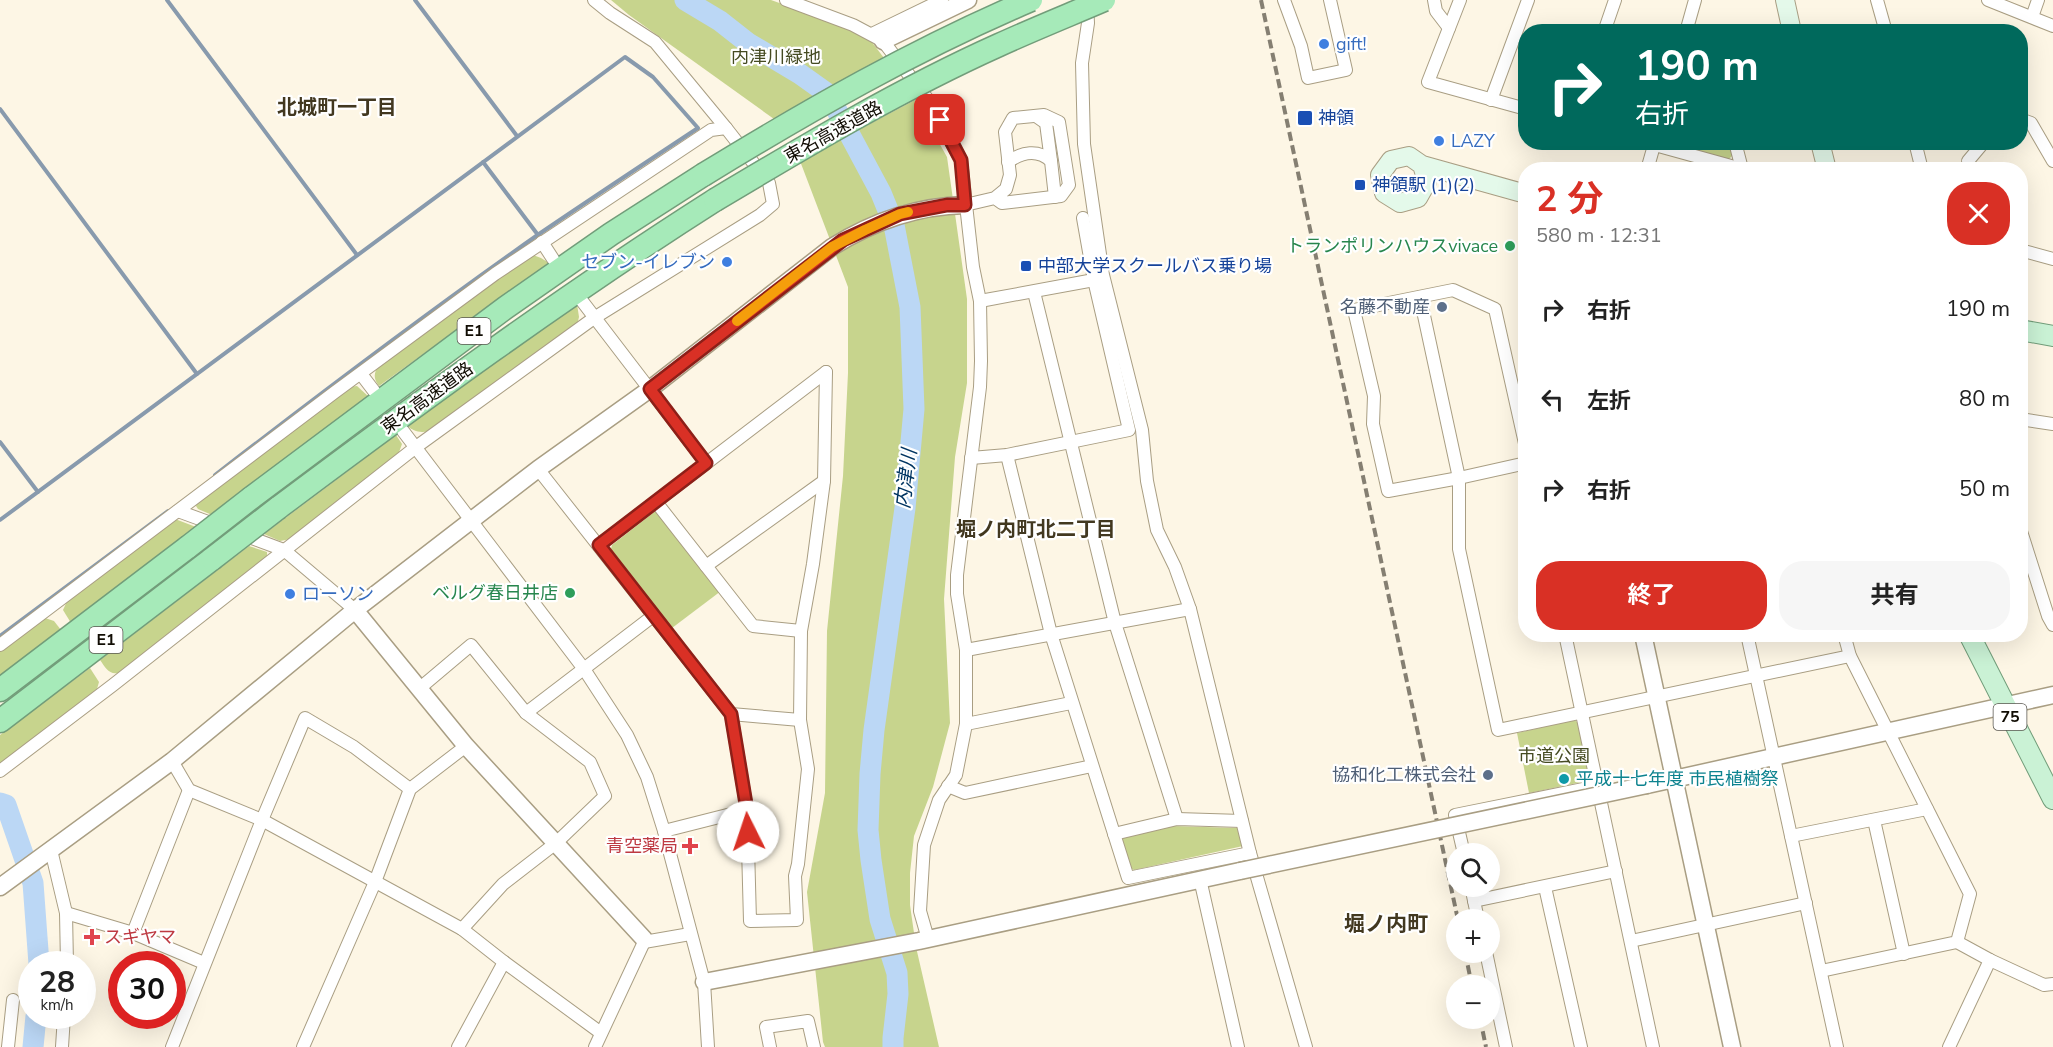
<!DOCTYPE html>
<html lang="ja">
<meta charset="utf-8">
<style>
:root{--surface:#fff;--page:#f6f6f6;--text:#222;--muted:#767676;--accent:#d93025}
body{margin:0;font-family:"Nunito Sans","Noto Sans JP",sans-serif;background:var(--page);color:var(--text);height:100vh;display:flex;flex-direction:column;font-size:22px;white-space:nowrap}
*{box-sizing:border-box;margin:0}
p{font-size:20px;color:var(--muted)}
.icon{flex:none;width:33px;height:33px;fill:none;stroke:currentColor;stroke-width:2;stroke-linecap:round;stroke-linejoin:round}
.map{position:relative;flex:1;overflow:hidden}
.sheet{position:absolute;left:1518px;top:162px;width:510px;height:480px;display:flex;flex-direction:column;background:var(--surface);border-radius:24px;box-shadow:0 6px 24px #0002}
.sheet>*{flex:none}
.guide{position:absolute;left:1518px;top:24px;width:510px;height:126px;border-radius:24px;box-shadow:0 6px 24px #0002;background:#00695c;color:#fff;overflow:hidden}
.buttons{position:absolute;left:1446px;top:843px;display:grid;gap:12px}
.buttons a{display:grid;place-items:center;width:54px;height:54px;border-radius:50%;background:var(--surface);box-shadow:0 6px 24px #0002;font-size:30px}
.speed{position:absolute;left:18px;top:951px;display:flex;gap:12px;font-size:30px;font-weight:700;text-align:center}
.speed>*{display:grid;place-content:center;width:78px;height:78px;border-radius:50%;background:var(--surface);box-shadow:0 6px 24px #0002;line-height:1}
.speed small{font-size:15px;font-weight:400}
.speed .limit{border:9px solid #d22;background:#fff;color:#111}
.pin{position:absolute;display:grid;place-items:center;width:51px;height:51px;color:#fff;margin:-26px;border-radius:12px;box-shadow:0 3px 9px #0006}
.me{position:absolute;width:66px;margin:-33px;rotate:356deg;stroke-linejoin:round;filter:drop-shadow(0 0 4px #0008)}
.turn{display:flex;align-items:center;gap:21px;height:126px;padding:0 18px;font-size:27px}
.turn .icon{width:78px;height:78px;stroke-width:2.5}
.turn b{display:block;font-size:42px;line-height:51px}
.round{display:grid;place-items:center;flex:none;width:63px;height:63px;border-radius:24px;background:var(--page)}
.head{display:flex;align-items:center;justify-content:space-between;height:102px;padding:0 18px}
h1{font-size:36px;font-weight:700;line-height:45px;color:var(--accent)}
.action{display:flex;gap:12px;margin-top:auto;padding:12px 18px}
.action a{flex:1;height:69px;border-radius:24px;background:var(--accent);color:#fff;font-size:24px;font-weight:700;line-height:69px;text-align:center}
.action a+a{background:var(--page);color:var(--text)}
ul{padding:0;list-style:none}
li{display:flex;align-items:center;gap:18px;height:90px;padding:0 18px}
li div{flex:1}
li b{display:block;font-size:22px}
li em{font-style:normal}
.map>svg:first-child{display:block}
.green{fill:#c7d48d}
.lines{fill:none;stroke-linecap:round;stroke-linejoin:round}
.stream{stroke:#889aad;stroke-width:4}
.river{stroke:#bbd7f5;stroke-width:21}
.minor-casing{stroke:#a99e83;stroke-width:14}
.tertiary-casing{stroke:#a99e83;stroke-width:19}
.secondary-casing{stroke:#a99e83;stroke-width:20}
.primary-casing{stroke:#729d7a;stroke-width:22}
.motorway-casing{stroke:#729d7a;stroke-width:25}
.minor{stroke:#fff;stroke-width:12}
.tertiary{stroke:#fff;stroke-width:16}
.secondary{stroke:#e4f9ea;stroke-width:18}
.primary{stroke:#caf2d5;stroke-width:20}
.motorway{stroke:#a6eab9;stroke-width:22}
.rail{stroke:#857f72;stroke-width:4;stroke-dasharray:9 4.5;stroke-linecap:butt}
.tertiary-bridge-casing{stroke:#a99e83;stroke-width:19;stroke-linecap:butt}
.motorway-bridge-casing{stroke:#729d7a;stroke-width:25;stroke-linecap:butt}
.tertiary-bridge{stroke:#fff;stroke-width:16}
.motorway-bridge{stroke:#a6eab9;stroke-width:22}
.route-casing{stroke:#8d1f18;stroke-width:15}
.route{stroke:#d93025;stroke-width:10}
.slow{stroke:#f59e0b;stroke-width:10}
.shop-dot{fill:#3f7fe0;stroke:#fff;stroke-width:2}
.transit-dot{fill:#1a4fb4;stroke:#fff;stroke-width:2}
.leisure-dot{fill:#2e9e5b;stroke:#fff;stroke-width:2}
.service-dot{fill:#5c6f8a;stroke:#fff;stroke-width:2}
.culture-dot{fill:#0f9aa8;stroke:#fff;stroke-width:2}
.health-dot{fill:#e0444e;stroke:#fff;stroke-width:2}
.labels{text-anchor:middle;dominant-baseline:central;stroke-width:4.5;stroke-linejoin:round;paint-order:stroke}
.shield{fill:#fff;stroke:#58564f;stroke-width:1.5}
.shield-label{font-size:16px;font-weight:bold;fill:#110d04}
.shop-label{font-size:18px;fill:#366cbe;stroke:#fff;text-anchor:start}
.park-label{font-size:18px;fill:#454b22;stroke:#fff}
.transit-label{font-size:18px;fill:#164399;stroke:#fff;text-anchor:start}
.street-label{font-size:18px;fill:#110d04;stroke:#fff}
.leisure-label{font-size:18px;fill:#27864d;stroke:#fff;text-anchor:end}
.service-label{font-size:18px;fill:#4e5e75;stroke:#fff;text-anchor:end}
.culture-label{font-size:18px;fill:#0d838f;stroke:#fff;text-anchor:start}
.health-label{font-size:18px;fill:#be3a42;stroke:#fff;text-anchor:end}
.neighbourhood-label{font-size:20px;font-weight:bold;fill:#423820;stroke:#fff}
.water-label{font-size:20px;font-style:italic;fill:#003562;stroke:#fff}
.quarter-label{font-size:21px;font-weight:bold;fill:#423820;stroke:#fff}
</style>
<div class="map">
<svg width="2053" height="1047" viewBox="0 0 2053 1047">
<rect width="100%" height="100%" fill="#fdf6e5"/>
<g class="green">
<polygon points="611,0 771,0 835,23 868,37 884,58 774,119 629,15"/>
<polygon points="915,100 947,157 967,299 967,383 955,457 944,599 950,723 933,787 914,836 910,873 910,905 916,947 939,1047 825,1047 823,1042 807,892 825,793 827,631 843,476 848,373 848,287 800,161"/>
<polygon points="1669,143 1731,143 1734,154 1728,160"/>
<path d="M533,255L541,258L549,263L379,386C373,378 374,374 378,365L526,257Z"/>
<path d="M577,304L579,317L577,325L429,431C421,433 413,432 407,425Z"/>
<polygon points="357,386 368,396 212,515 198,509 196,506 197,502 348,387"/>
<polygon points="396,435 402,444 398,455 291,539 280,541 264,534"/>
<polygon points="658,509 721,591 672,628 611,549 612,545"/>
<polygon points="175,519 196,527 71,623 63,610 68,599"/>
<path d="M249,546L267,552V556L118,673C109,675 105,667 100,660Z"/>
<polygon points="45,618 54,621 61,630 0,677 0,649"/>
<polygon points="90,668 99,682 97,689 0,764 0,735"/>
<polygon points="1574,720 1579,723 1590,776 1587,781 1529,793 1517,733"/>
<polygon points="1172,826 1237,828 1243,846 1134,870 1130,868 1121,839 1123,837"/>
</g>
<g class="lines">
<g class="stream">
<polyline points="167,0 357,255"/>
<polyline points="415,0 517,136"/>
<polyline points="0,109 197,374"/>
<polyline points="483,162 538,235"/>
<polyline points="0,442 38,492"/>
<path d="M0,520L625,57L653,77L698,128C645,163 592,198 539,234C429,311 321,393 215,475"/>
<polyline points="0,636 168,511"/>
</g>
<g class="river">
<polyline points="685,0 720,21 748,43 800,74 828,94 881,193 894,225 900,256 910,307 914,409 905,508 874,730 870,774 868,830 871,860 880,919 897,973 898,994 893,1038 893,1047"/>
<polyline points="0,803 6,805 33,883 39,964"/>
<polyline points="33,1047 36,1016"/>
</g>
<defs>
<g id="minor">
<polyline points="594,0 610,13 655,42 726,128"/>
<polyline points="786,0 853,25 883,41 929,101 961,160 973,267 980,301 981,361 980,387 957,575 957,594 966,650 966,724 956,775 939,800 924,845 920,911 928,939"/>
<polyline points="1284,0 1301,46 1308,78 1346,70 1330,0"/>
<polyline points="1434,0 1436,11 1449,28"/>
<polyline points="1460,0 1428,82 1526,109"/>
<polyline points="1877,0 1886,32"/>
<polyline points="1988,0 2053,26"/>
<polyline points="1087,4 1088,23 1082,63 1084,144 1103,275 1142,430 1147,481 1157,530 1175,567 1190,609 1250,853 1306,1047"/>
<polyline points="2032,17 2038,0"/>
<polyline points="1604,32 1615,0"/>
<polyline points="1686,32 1695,0"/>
<polyline points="872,34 942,0"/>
<polyline points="1491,100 1528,0"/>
<polyline points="1036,116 1046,123 1051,161"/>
<polyline points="2020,119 2031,123 2053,161"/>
<polyline points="1644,142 1742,169"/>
<polyline points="1735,142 1742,169"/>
<polyline points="1915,142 1922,170"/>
<path d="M1008,162C1022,152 1038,149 1051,161L1055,197"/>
<polyline points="1647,170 1655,142"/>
<polyline points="1970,170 1968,161 1984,142"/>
<polyline points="965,205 995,198 1006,189 1010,175 1005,132 1013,118 1044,115 1059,122 1069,185 1061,196 1002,203 995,198"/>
<polyline points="542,242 553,259"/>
<polyline points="2020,250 2053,259"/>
<polyline points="1034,292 1115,623 1177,819"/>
<polyline points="1420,297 1459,478 1459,549 1498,730 1850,656"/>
<polyline points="582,301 706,463"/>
<polyline points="980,301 1094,280"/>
<polyline points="361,374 374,391"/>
<polyline points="2020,419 2053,424"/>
<polyline points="403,431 584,669 627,735 647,777 664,831 704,982 708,1047"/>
<polyline points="1526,448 1495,309 1453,290 1354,310 1374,396 1373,424 1388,491 1459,478 1526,463"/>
<polyline points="1007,455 1051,634 1128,878 1250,853"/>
<polyline points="971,458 1007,455 1129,430 1094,280 1083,218"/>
<polyline points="538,469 731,714 747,810 750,921 797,920 795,876 798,864 808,769 800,720 801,631 813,564 824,481 826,372"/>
<polyline points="656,502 753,626 801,631"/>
<polyline points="178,511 219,526"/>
<polyline points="2020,528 2048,616 2053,625"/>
<polyline points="241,534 284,550 355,610"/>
<polyline points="599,545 826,372"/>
<polyline points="706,566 824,481"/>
<polyline points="1565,634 1653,1047"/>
<polyline points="1747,634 1837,1047"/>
<polyline points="0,645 335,392 495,274 711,130 726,128 769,183 773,204 760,215 594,318 416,447 113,685 0,771"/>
<polyline points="966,650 1190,609"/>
<polyline points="420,688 471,645 526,713 590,762 605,796 556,843 503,884 462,929"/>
<polyline points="526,713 653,616"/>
<polyline points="731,714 800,720"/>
<polyline points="966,724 1071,703"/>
<polyline points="172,761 189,790 262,820 462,929 504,962 601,1033"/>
<polyline points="948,786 965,793 1092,766"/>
<polyline points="1874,820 1904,954"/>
<polyline points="664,831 747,810"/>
<polyline points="1114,834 1177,819 1242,821"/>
<polyline points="1791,836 1927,809"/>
<polyline points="51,850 66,913 67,964"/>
<polyline points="1464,854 1455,815 1598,786"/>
<polyline points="1200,879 1238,1047"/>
<polyline points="1471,886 1478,920"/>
<polyline points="1545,887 1581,1047"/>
<polyline points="1474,901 1616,871"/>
<polyline points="66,913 133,933 204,963"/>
<polyline points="133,933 189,790"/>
<polyline points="1631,941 1806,903"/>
<polyline points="644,942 690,934"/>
<polyline points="1957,942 1990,960 2044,985 2053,984"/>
<polyline points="1486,952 1506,1047"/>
<polyline points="1821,971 1957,942 1970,894 1850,656 1844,634"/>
<polyline points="8,1047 13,1000"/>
<polyline points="62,1047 64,1016"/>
<polyline points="172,1047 262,820 305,718 354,747 410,789"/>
<polyline points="303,1047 375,882 410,789 466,746"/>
<polyline points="458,1047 504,962"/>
<polyline points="595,1047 644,942 644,939"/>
<polyline points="770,1047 766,1027 808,1021 814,1047"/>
<polyline points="1949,1047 1990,960"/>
</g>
<g id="tertiary">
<polyline points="883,41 968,0"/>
<polyline points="355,610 466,746 644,939"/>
<polyline points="1643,634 1732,1047"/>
<polyline points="1647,785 2053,695"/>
<path d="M0,887L172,761L355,610L538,469L650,389L832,247C872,222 917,206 965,205"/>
<polyline points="704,982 919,941 1240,871"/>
</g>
<g id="secondary">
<polyline points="1785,0 1792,32"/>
<polyline points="1820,142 1827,170"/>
<polyline points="1422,165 1427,182 1418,198 1400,203 1384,193 1380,175 1391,160 1409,156 1422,165 1526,194"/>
</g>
<g id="primary">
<polyline points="2020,330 2053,336"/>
<polyline points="1969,634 2053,799"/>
</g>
<g id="motorway">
<polyline points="251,498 505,308 611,234 703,175"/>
<path d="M278,508C421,401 564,296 715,200"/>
<polyline points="0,690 188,547"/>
<polyline points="0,721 212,559"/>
</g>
</defs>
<use href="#minor" class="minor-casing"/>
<use href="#tertiary" class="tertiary-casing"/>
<use href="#secondary" class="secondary-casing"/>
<use href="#primary" class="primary-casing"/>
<use href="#motorway" class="motorway-casing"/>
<use href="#minor" class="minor"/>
<use href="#tertiary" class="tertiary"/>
<use href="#secondary" class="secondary"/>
<use href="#primary" class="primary"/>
<use href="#motorway" class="motorway"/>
<g class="rail">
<polyline points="1261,0 1458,920"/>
<polyline points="1465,952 1472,986"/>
<polyline points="1480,1018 1486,1047"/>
</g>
<defs>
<polyline id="tertiary-bridge" points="1240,871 1647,785"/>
<g id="motorway-bridge">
<path d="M703,175C809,110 916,49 1031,0"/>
<path d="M715,200C807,145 901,89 999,45C1034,29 1069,15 1104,0"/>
<polyline points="188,547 251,498"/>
<polyline points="212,559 278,508"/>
</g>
</defs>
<use href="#tertiary-bridge" class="tertiary-bridge-casing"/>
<use href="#motorway-bridge" class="motorway-bridge-casing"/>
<use href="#tertiary-bridge" class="tertiary-bridge"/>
<use href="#motorway-bridge" class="motorway-bridge"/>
</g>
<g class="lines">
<defs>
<polyline id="route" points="748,832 747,810 731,714 599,545 706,463 650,389 843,240 900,214 947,205 965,205 961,160 940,120"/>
</defs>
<use href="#route" class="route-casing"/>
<use href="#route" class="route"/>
<polyline class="slow" points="737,321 832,247 865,230 900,214 908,212"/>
</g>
<g class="shop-dot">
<circle cx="1324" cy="44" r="6"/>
<circle cx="1439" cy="141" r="6"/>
<circle cx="727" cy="262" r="6"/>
<circle cx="290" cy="594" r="6"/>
</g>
<g class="transit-dot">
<rect x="1297" y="110" width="16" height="16" rx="3"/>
<rect x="1354" y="179" width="12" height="12" rx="3"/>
<rect x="1020" y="260" width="12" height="12" rx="3"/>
</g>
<g class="leisure-dot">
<circle cx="1510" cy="246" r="6"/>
<circle cx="570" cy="593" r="6"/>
</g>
<g class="service-dot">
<circle cx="1442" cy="307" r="6"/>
<circle cx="1488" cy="775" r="6"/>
</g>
<circle class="culture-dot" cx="1564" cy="779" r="6"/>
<g class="health-dot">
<path d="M687 837h6v6h6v6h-6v6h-6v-6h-6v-6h6z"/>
<path d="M89 928h6v6h6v6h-6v6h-6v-6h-6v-6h6z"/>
</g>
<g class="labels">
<g class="shield">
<rect x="457.5" y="318" width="33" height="26" rx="4.5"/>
<rect x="89.5" y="627" width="33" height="26" rx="4.5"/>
<rect x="1993.5" y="704" width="33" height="26" rx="4.5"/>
</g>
<g class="shield-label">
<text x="474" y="331">E1</text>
<text x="106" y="640">E1</text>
<text x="2010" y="717">75</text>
</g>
<g class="shop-label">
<text x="1336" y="44">gift!</text>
<text x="1451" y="141">LAZY</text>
<text x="715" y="262" text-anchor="end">セブン-イレブン</text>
<text x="302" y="594">ローソン</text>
</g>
<g class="park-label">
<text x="776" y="57">内津川緑地</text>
<text x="1554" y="756">市道公園</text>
</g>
<g class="transit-label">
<text x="1318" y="118">神領</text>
<text x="1372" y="185">神領駅 (1)(2)</text>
<text x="1038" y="266">中部大学スクールバス乗り場</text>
</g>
<g class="street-label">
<text transform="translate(833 132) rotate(-29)">東名高速道路</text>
<text transform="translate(427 398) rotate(-36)">東名高速道路</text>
</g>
<g class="leisure-label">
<text x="1498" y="246">トランポリンハウスvivace</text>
<text x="558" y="593">ベルグ春日井店</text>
</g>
<g class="service-label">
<text x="1430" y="307">名藤不動産</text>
<text x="1476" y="775">協和化工株式会社</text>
</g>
<g class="culture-label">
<text x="1576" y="779">平成十七年度 市民植樹祭</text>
</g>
<g class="health-label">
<text x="678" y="846">青空薬局</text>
<text x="104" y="937" text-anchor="start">スギヤマ</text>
</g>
<g class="neighbourhood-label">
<text x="337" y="107">北城町一丁目</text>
<text x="1036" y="529">堀ノ内町北二丁目</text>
</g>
<g class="water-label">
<text transform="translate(906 479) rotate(-83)">内津川</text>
</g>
<g class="quarter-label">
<text x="1386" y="924">堀ノ内町</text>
</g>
</g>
</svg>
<div class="buttons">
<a><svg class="icon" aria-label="search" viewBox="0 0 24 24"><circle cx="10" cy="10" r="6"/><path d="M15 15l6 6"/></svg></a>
<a>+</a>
<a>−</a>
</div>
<div class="speed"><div>28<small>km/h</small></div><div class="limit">30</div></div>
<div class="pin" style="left:940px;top:120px;background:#d93025"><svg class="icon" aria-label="arrive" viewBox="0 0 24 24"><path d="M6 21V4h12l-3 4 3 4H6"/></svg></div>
<svg class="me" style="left:748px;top:832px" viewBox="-20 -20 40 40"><circle r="19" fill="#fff"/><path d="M0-13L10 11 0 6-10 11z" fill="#d93025"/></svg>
<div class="guide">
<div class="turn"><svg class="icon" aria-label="right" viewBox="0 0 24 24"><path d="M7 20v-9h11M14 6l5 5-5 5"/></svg><div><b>190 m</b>右折</div></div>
</div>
<section class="sheet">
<div class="head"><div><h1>2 分</h1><p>580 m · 12:31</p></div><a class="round" style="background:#d93025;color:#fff"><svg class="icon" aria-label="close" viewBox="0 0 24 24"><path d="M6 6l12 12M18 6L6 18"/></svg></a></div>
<ul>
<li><svg class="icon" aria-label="right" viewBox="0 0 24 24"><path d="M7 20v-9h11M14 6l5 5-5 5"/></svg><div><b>右折</b></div><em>190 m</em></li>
<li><svg class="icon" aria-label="left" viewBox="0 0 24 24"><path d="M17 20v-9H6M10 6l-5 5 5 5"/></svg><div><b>左折</b></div><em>80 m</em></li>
<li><svg class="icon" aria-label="right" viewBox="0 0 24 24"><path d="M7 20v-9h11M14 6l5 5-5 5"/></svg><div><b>右折</b></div><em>50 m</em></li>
</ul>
<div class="action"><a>終了</a><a>共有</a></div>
</section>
</div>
